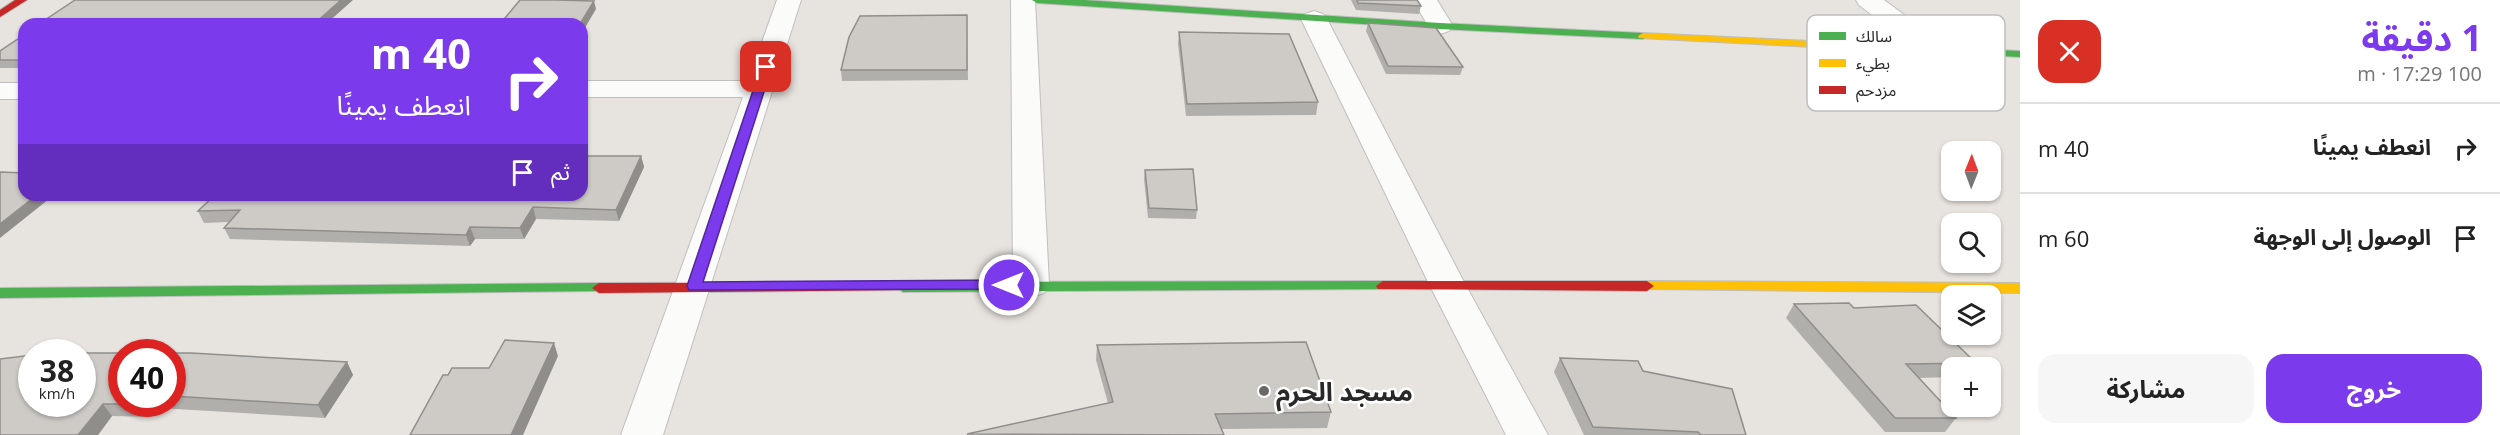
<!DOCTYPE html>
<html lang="ar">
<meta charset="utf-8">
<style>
:root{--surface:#fff;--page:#f6f6f6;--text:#222;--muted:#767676;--line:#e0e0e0;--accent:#7c3aed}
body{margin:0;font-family:"Open Sans","Noto Sans Arabic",sans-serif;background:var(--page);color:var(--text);direction:rtl;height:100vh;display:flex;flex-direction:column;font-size:22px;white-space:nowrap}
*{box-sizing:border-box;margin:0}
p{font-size:20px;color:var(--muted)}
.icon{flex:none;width:33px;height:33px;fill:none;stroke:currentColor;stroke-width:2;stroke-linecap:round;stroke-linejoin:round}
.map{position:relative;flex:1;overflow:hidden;direction:ltr}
.sheet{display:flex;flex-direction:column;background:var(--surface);width:480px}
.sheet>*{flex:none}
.guide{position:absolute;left:18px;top:18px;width:570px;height:183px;border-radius:18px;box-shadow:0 2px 4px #0004;direction:rtl;background:#7c3aed;color:#fff;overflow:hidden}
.needle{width:39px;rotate:1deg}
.controls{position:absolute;left:1941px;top:141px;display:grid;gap:12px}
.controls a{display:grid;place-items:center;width:60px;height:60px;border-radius:12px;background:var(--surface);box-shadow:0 2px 4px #0004;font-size:30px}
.speed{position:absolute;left:18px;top:339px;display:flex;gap:12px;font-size:30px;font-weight:700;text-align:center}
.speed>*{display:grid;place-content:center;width:78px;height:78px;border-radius:50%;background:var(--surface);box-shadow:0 2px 4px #0004;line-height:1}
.speed small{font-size:15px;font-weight:400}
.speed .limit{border:9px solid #d22;background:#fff;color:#111}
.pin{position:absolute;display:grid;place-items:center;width:51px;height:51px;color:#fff;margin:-26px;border-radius:12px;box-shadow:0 3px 9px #0006}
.me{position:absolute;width:66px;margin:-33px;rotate:270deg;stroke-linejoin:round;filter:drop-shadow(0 0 4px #0008)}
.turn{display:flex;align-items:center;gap:21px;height:126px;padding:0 18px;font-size:27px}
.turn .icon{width:78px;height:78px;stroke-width:2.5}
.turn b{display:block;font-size:42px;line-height:51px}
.then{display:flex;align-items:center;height:57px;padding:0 18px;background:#0003;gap:12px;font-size:22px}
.round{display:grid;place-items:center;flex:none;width:63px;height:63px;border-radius:18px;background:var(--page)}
.summary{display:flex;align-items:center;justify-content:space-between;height:102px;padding:0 18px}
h1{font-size:36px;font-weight:700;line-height:45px;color:var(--accent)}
.primary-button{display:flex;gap:12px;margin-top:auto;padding:12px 18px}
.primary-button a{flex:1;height:69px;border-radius:18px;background:var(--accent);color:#fff;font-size:24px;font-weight:700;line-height:69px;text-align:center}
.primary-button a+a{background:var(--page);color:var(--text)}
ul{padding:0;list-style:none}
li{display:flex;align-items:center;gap:18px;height:90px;padding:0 18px;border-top:2px solid var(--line)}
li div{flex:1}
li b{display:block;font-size:22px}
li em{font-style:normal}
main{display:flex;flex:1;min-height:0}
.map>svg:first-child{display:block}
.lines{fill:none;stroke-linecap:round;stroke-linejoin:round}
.street-casing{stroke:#c0bfc0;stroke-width:2}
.fast-casing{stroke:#c0bfc0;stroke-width:2}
.slow-casing{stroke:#c0bfc0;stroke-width:2}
.jam-casing{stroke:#c0bfc0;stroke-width:2}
.street{fill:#fbfbfa;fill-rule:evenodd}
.fast{fill:#4caf50;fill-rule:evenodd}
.slow{fill:#ffc107;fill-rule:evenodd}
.jam{fill:#c62828;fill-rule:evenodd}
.wall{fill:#b1afab}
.shaded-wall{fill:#908e8b}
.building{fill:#cecbc7;stroke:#908e8b;stroke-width:1.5}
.route{fill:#7c3aed;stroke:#51269a;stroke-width:1.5}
.poi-dot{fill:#6b6968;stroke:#fff;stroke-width:2}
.labels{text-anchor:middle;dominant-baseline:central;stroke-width:5;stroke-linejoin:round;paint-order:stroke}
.near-poi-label{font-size:26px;font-weight:bold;fill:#282828;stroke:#fff;text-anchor:start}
.key{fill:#fff;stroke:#bebebe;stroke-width:1.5}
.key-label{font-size:16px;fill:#282828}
</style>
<main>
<section class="sheet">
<div class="summary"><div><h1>1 دقيقة</h1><p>100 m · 17:29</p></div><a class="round" style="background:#d93025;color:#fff"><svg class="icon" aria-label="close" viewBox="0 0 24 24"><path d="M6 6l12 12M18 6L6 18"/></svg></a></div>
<ul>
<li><svg class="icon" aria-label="right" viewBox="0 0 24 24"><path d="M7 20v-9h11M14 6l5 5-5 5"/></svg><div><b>انعطف يمينًا</b></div><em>40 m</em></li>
<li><svg class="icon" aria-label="arrive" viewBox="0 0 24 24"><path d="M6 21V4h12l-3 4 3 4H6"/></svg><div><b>الوصول إلى الوجهة</b></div><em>60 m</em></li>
</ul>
<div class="primary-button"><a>خروج</a><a>مشاركة</a></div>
</section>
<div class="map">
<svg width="2020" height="435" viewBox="0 0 2020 435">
<rect width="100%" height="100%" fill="#e7e3de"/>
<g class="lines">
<defs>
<g id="street">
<polygon points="777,0 801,0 663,435 621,435 743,97 582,97 582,81 748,81"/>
<polygon points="1011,0 1035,0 1049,285 1044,293 1031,297 1018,293 1013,285"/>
<polygon points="1413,0 1437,0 1453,26 1449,31 1440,34 1431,31"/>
<polygon points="1856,0 1884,0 1945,45 1949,51 1945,57 1936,59 1927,57 1859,5"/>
<polygon points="1314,11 1323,14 1327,19 1465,284 1548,435 1506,435 1429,284 1301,19 1305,14"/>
<rect x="0" y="83" width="24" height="16"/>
</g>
<g id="fast">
<polygon points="1032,0 1084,0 1440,23 1643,33 1648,36 1643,39 1440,29 1037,3"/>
<polygon points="1833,42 2020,51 2020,57 1829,47 1829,43"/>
<polygon points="1383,281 1390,286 1388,289 903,292 896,287 903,282"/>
<polygon points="599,283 604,285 606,288 604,291 0,298 0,288"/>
</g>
<g id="slow">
<polygon points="1643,33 1833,42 1838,45 1833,48 1639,38 1638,36"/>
<polygon points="1647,281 2020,283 2020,293 1642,289 1640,286"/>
</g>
<g id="jam">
<polygon points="15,0 27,0 0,17 0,10"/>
<polygon points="1383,281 1647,281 1654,286 1647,291 1378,289 1376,286"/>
<polygon points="903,282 908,284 910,287 908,290 599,293 592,288 599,283"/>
</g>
</defs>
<use href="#street" class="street-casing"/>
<use href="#fast" class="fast-casing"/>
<use href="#slow" class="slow-casing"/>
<use href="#jam" class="jam-casing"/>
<use href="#street" class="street"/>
<use href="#fast" class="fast"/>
<use href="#slow" class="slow"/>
<use href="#jam" class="jam"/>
</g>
<g class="wall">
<polygon points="1351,0 1417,0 1421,6 1419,14 1356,10"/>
<polygon points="967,15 968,80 842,81 841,70"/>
<polygon points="1368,23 1463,67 1460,75 1386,74 1366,31"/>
<polygon points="1179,32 1318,102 1316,115 1186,116 1178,44"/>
<polygon points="24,35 24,68 0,68 0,60"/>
<polygon points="641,156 644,167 619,221 536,219 524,239 475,239 470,246 230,239 224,228 229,222 204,223 198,211 582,195"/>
<polygon points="1145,170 1197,210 1196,219 1148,218 1144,179"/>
<polygon points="1794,304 1854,308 1976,363 1972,368 1952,368 1952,377 1919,378 1956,418 1945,432 1885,432 1786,318"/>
<polygon points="1097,345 1331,412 1327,428 1221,429 1108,403 1096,360"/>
<polygon points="172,353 347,362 353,375 325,418 159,408 151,417 112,416 98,435 0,435 0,359 122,404 172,404"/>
<polygon points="1560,358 1643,371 1746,435 1584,435 1554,372"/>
</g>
<g class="shaded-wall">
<polygon points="341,0 353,0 326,24 314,24"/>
<polygon points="594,1 596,9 582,33 582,24 580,24"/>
<polygon points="641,156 644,167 619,221 616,210"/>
<polygon points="37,195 54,195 0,238 0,224"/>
<polygon points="533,207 536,219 524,239 520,228"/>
<polygon points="470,227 475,239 470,246 466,235"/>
<polygon points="554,343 558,356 523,435 511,435"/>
<polygon points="347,362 353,375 325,418 318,405"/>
<polygon points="103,404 112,416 98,435 78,435"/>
<polygon points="143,404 156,404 159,408 151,417"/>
</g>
<g class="building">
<polygon points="75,0 341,0 314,24 39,24"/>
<polygon points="520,0 555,0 594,1 580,24 500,24"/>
<polygon points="1357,0 1417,0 1421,6 1358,3"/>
<polygon points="967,15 967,70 841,70 849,37 860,16"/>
<polygon points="1368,23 1436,28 1463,67 1388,66"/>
<polygon points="1179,32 1289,34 1318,102 1187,104"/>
<polygon points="24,35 24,60 0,60 0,51"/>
<polygon points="588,156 641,156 616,210 533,207 520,228 470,227 466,235 224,228 240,210 198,211 215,195 582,195 582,165 583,165"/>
<polygon points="1193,169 1197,210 1149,208 1145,170"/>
<polygon points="0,172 24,173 24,195 37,195 0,224"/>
<polygon points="1849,303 1854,308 1916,305 1976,363 1906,364 1956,418 1895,418 1794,304"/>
<polygon points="505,340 554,343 511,435 410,435 443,375 448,375 452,368 489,368"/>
<polygon points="1306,342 1331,412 1215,414 1224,435 967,434 1113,402 1097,345"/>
<polygon points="82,353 122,353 122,404 143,404 103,404 78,435 0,435 0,359 32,355 32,404 82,404"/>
<polygon points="172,353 191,353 347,362 318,405 172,396"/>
<polygon points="1560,358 1638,361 1643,371 1732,389 1746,435 1701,435 1698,432 1593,427"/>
</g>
<polygon class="route" points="766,63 772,67 703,282 1009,280 1016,285 1014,289 689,290 687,286 761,67"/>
<circle class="poi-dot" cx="1264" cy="391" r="6"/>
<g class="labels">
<g class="near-poi-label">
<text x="1276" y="391">مسجد الحرم</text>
</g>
</g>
<rect x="1807" y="15" width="198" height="96" rx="9" class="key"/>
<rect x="1819" y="32" width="27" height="8" fill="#4caf50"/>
<rect x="1819" y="59" width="27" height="8" fill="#ffc107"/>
<rect x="1819" y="86" width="27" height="8" fill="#c62828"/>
<g class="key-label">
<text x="1856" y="42">سالك</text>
<text x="1856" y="69">بطيء</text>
<text x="1856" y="96">مزدحم</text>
</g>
</svg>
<div class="controls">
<a><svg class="needle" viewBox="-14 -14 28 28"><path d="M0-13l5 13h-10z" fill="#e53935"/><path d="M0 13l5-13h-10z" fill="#767676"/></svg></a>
<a><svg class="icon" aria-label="search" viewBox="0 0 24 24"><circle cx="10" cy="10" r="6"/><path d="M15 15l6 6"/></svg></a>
<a><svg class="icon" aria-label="layers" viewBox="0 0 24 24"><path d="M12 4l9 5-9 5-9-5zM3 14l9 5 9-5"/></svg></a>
<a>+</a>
</div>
<div class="speed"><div>38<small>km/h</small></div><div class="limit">40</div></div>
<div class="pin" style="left:766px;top:67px;background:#d93025"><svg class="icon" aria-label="arrive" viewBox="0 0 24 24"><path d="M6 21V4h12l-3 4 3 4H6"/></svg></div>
<svg class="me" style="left:1009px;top:285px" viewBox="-20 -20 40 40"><circle r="17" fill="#7c3aed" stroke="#fff" stroke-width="3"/><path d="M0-11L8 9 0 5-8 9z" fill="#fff"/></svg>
<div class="guide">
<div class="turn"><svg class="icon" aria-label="right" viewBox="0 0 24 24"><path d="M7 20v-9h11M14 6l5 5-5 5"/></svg><div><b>40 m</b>انعطف يمينًا</div></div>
<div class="then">ثم<svg class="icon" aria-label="arrive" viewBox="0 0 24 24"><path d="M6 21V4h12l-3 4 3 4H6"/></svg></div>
</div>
</div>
</main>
